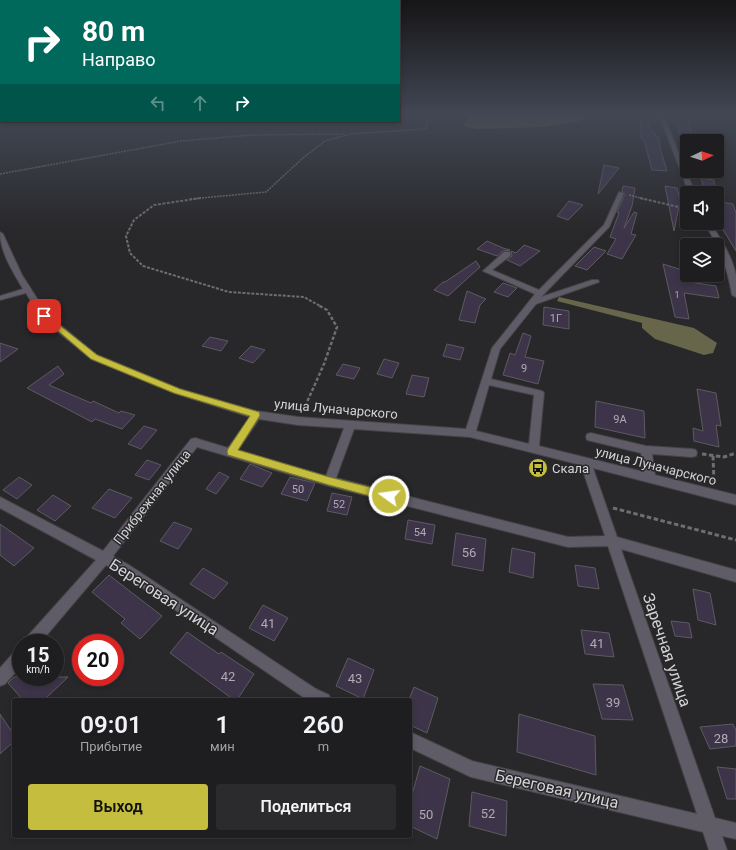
<!DOCTYPE html>
<html lang="ru">
<meta charset="utf-8">
<style>
:root{--surface:#1e1d1f;--page:#2b2a2c;--text:#f1f3f6;--muted:#a1a2a4;--line:#3c3b3d;--accent:#c4bd3e}
body{margin:0;font-family:Roboto,sans-serif;background:var(--page);color:var(--text);height:100vh;display:flex;flex-direction:column;font-size:15px;white-space:nowrap}
*{box-sizing:border-box;margin:0}
p{font-size:13px;color:var(--muted)}
.icon{flex:none;width:22px;height:22px;fill:none;stroke:currentColor;stroke-width:2;stroke-linecap:round;stroke-linejoin:round}
.map{position:relative;flex:1;overflow:hidden}
.sheet{position:absolute;left:12px;top:698px;width:400px;height:140px;display:flex;flex-direction:column;background:var(--surface);border-radius:4px;box-shadow:0 2px 6px #0003,0 0 0 1px var(--line)}
.sheet>*{flex:none}
.guide{position:absolute;left:0px;top:0px;width:400px;height:122px;box-shadow:0 2px 6px #0003,0 0 0 1px var(--line);background:#00695c;color:#fff;overflow:hidden}
.needle{width:26px;rotate:86deg}
.fabs{position:absolute;left:680px;top:134px;display:grid;gap:8px}
.fabs a{display:grid;place-items:center;width:44px;height:44px;border-radius:4px;background:var(--surface);box-shadow:0 2px 6px #0003,0 0 0 1px var(--line);font-size:20px}
.speed{position:absolute;left:12px;top:634px;display:flex;gap:8px;font-size:20px;font-weight:700;text-align:center}
.speed>*{display:grid;place-content:center;width:52px;height:52px;border-radius:50%;background:var(--surface);box-shadow:0 2px 6px #0003,0 0 0 1px var(--line);line-height:1}
.speed small{font-size:10px;font-weight:400}
.speed .limit{border:6px solid #d22;background:#fff;color:#111}
.pin{position:absolute;display:grid;place-items:center;width:34px;height:34px;color:#fff;margin:-17px;border-radius:8px;box-shadow:0 2px 6px #0006}
.me{position:absolute;width:44px;margin:-22px;rotate:284deg;stroke-linejoin:round;filter:drop-shadow(0 0 3px #0008)}
.turn{display:flex;align-items:center;gap:14px;height:84px;padding:0 16px;font-size:18px}
.turn .icon{width:52px;height:52px;stroke-width:2.5}
.turn b{display:block;font-size:28px;line-height:34px}
.lanes{display:flex;align-items:center;height:38px;padding:0 16px;background:#0003;justify-content:center;gap:20px;direction:ltr}
.lanes .off{opacity:.35}
.eta{display:flex;justify-content:space-evenly;align-items:center;height:68px;text-align:center}
.eta b{font-size:24px;font-weight:600;line-height:28px}
.button{display:flex;gap:8px;margin-top:auto;padding:8px 16px}
.button a{flex:1;height:46px;border-radius:4px;background:var(--accent);color:#111;font-size:16px;font-weight:600;line-height:46px;text-align:center}
.button a+a{background:var(--page);color:var(--text)}
.map>svg:first-child{display:block}
.forest{fill:#616045}
.water{fill:#67664b}
.building{fill:#3d344a;stroke:#5c5b5e}
.lines{fill:none;stroke-linecap:round;stroke-linejoin:round}
.minor-casing{stroke:#444345;stroke-width:2}
.path-far3{stroke:#6e6d6f;stroke-width:1.5;stroke-dasharray:2 1;stroke-linecap:butt}
.path-far2{stroke:#6e6d6f;stroke-width:2;stroke-dasharray:3 1.5;stroke-linecap:butt}
.path-far1{stroke:#6e6d6f;stroke-width:2.5;stroke-dasharray:3.5 2;stroke-linecap:butt}
.path{stroke:#6e6d6f;stroke-width:3;stroke-dasharray:4.5 2.5;stroke-linecap:butt}
.minor{fill:#605c67;fill-rule:evenodd}
.route{fill:#c4bd3e;stroke:#7f7b28}
.labels{text-anchor:middle;dominant-baseline:central;stroke-width:3;stroke-linejoin:round;paint-order:stroke}
.far-number-label{font-size:9px;fill:#aeabb2}
.number-label{font-size:11px;fill:#aeabb2}
.street-label{font-size:13px;fill:#d4d3d5;stroke:#282729}
.poi-label{font-size:13px;fill:#d4d3d5;stroke:#282729;text-anchor:start}
.near-number-label{font-size:13px;fill:#aeabb2}
.near-street-label{font-size:16px;fill:#d4d3d5;stroke:#282729}
</style>
<div class="map">
<svg width="736" height="850" viewBox="0 0 736 850">
<rect width="100%" height="100%" fill="#282729"/>
<polygon class="forest" points="469,115 590,115 579,121 545,127 477,129 463,126"/>
<polygon class="water" points="559,297 694,328 717,343 713,353 704,355 655,339 642,328 642,323 557,301"/>
<g class="building">
<polygon points="640,115 646,115 651,131 655,132 656,137 659,137 660,148 667,171 652,170 644,140 641,139"/>
<polygon points="675,118 688,120 694,141 682,141"/>
<polygon points="604,165 619,168 598,194"/>
<polygon points="701,178 714,180 715,193 705,192"/>
<polygon points="623,186 635,188 632,206 624,228 634,212 637,213 631,234 636,235 622,259 607,254 616,239 610,237 619,213 617,212 625,194 622,191"/>
<polygon points="665,186 677,188 680,201 674,231"/>
<polygon points="569,201 583,205 568,220 557,216"/>
<polygon points="717,201 733,204 736,213 736,251 722,228 717,211"/>
<polygon points="487,241 503,248 510,250 503,251 497,256 477,249"/>
<polygon points="524,245 540,251 520,266 507,260 512,256 511,251 516,253"/>
<polygon points="594,247 606,251 587,270 575,266"/>
<polygon points="476,261 480,267 448,296 434,290 443,282 445,282"/>
<polygon points="663,264 679,269 682,281 716,286 719,298 684,293 689,319 675,317"/>
<polygon points="503,283 517,288 508,297 494,292"/>
<polygon points="467,291 486,299 480,305 475,323 459,320"/>
<polygon points="544,307 569,311 569,329 543,325"/>
<polygon points="523,333 531,336 525,357 544,361 538,384 503,375 510,353 515,355"/>
<polygon points="210,337 228,341 221,351 202,346"/>
<polygon points="0,343 18,349 0,362"/>
<polygon points="447,344 464,348 460,360 443,356"/>
<polygon points="251,346 265,350 253,363 239,358"/>
<polygon points="384,359 399,363 392,378 377,374"/>
<polygon points="343,364 360,368 354,379 336,375"/>
<polygon points="58,366 64,374 49,385 91,403 93,401 119,413 121,411 135,415 122,429 95,419 92,422 27,388"/>
<polygon points="412,375 429,378 424,397 406,394"/>
<polygon points="697,389 716,393 721,426 716,425 719,447 694,441 693,428 703,431"/>
<polygon points="596,401 644,411 645,438 595,427"/>
<polygon points="144,426 157,430 141,449 128,444"/>
<polygon points="147,460 161,465 149,480 135,475"/>
<polygon points="250,464 272,473 262,487 240,479"/>
<polygon points="219,472 229,477 216,494 206,489"/>
<polygon points="19,477 32,485 17,499 3,490"/>
<polygon points="290,477 315,483 307,501 281,494"/>
<polygon points="109,489 132,498 115,518 92,508"/>
<polygon points="332,493 352,497 347,515 327,511"/>
<polygon points="53,495 71,506 55,521 37,510"/>
<polygon points="408,520 435,525 432,544 405,539"/>
<polygon points="174,522 192,529 178,549 160,541"/>
<polygon points="0,524 34,548 14,566 0,555"/>
<polygon points="456,533 486,539 483,571 452,565"/>
<polygon points="512,548 535,553 533,578 509,572"/>
<polygon points="575,565 595,568 599,589 578,586"/>
<polygon points="203,568 228,583 214,599 190,584"/>
<polygon points="109,575 162,616 140,639 121,623 125,619 92,592"/>
<polygon points="693,589 710,593 716,625 698,620"/>
<polygon points="263,605 288,618 274,641 249,628"/>
<polygon points="671,621 689,623 692,638 675,636"/>
<polygon points="581,630 609,633 614,657 585,654"/>
<polygon points="187,632 219,654 221,652 254,674 237,700 234,700 170,653"/>
<polygon points="348,658 374,670 363,699 336,686"/>
<polygon points="14,677 68,677 44,700 23,700 8,683"/>
<polygon points="593,684 623,685 633,720 602,719"/>
<polygon points="414,687 438,698 427,733 410,725 410,697"/>
<polygon points="0,714 14,735 14,741 0,754"/>
<polygon points="519,714 595,736 596,775 517,752"/>
<polygon points="733,724 736,730 736,746 710,749 700,727"/>
<polygon points="420,766 450,779 437,839 410,826 410,802"/>
<polygon points="717,767 736,769 736,799 727,799"/>
<polygon points="472,792 507,801 506,836 469,826"/>
</g>
<g class="lines">
<defs>
<g id="minor">
<polygon points="656,115 661,115 665,119 695,193 689,193 661,120"/>
<path d="M619,192L624,193L609,227L541,297L592,280H598L599,282L536,304L500,349L491,379L542,391L544,393L539,446L644,472L641,453L587,440L586,437L587,434L591,433L646,446L692,449L696,450L697,453L696,456L692,457L652,454L655,475L736,495V505L593,468L617,537L736,570V582L621,549L715,818L736,823V839L722,836L727,850H709L703,832L471,777L410,748V732L472,761L697,814L608,546L568,547L329,486L197,447L113,556L129,565L316,689L329,695L331,700L306,699L121,573L106,565L40,643H24L26,638L96,560L0,508V497L103,551L191,439L195,438L228,448L250,417L174,393L91,359L41,318L26,293L0,300V296L23,289C13,272 0,252 0,232L3,234L22,275L47,314L97,355L180,389L256,411L298,417L466,429L492,348L535,294L483,271L504,252H510V256L492,270L539,290L604,225ZM489,385L534,395L529,444L476,431ZM259,419L298,425L344,428L326,476L238,450ZM354,429L470,437L581,465L605,536L568,537L336,478Z"/>
<path d="M704,223H710C721,238 732,257 736,275C736,282 736,290 736,297L732,295C727,267 720,247 704,223Z"/>
<polygon points="21,648 21,666 5,684 0,686 0,668 16,650"/>
</g>
</defs>
<use href="#minor" class="minor-casing"/>
<g class="path-far3">
<polyline points="0,174 181,141 251,135 345,134"/>
<polyline points="629,195 644,199"/>
<polyline points="190,199 266,192 304,157 325,141 350,134 423,129 427,128 427,123 431,115"/>
</g>
<g class="path-far2">
<polyline points="201,198 154,205 134,220 126,236 130,253 143,266 229,292 304,297 320,306"/>
<polyline points="640,198 687,209"/>
</g>
<polyline class="path-far1" points="303,411 324,364 337,327 327,310 318,305"/>
<g class="path">
<polyline points="702,454 724,457 736,453"/>
<polyline points="713,456 714,483"/>
<polyline points="613,508 736,540"/>
</g>
<use href="#minor" class="minor"/>
</g>
<linearGradient id="sky" x2="0" y2="1"><stop stop-color="#161517"/><stop offset="0.49" stop-color="#424754"/><stop offset="1" stop-color="#424754" stop-opacity="0"/></linearGradient>
<rect width="736" height="234" fill="url(#sky)"/>
<polygon class="route" points="44,313 97,355 180,389 259,412 260,415 259,417 238,450 329,477 389,492 392,493 394,496 392,499 389,501 329,485 228,455 227,452 228,449 250,416 174,393 91,359 42,317 42,314"/>
<defs>
<symbol id="bus-disc" viewBox="-11 -11 22 22"><circle r="9.5" fill="#c4bd3e" stroke="#282729"/><path d="M-5-6H5V4H4V6H2V4H-2V6H-4V4H-5ZM-3.5-4V0h7V-4ZM-3.5 1.2v1.5H-2V1.2ZM2 1.2v1.5H3.5V1.2Z" fill="#111"/></symbol>
</defs>
<g fill-rule="evenodd">
<use href="#bus-disc" x="527" y="457" width="22" height="22"/>
</g>
<g class="labels">
<g class="far-number-label">
<text x="677" y="295">1</text>
</g>
<g class="number-label">
<text x="556" y="318">1Г</text>
<text x="524" y="368">9</text>
<text x="620" y="419">9А</text>
<text x="298" y="489">50</text>
<text x="339" y="504">52</text>
<text x="420" y="532">54</text>
</g>
<g class="street-label">
<text transform="translate(336 409) rotate(5)">улица Луначарского</text>
<text transform="translate(656 466) rotate(14)">улица Луначарского</text>
<text transform="translate(152 497) rotate(-52)">Прибрежная улица</text>
</g>
<g class="poi-label">
<text x="552" y="468">Скала</text>
</g>
<g class="near-number-label">
<text x="469" y="552">56</text>
<text x="268" y="623">41</text>
<text x="597" y="643">41</text>
<text x="228" y="676">42</text>
<text x="355" y="678">43</text>
<text x="613" y="702">39</text>
<text x="721" y="738">28</text>
<text x="488" y="813">52</text>
<text x="426" y="814">50</text>
</g>
<g class="near-street-label">
<text transform="translate(164 597) rotate(33)">Береговая улица</text>
<text transform="translate(667 650) rotate(71)">Заречная улица</text>
<text transform="translate(557 789) rotate(13)">Береговая улица</text>
</g>
</g>
</svg>
<div class="fabs">
<a><svg class="needle" viewBox="-14 -14 28 28"><path d="M0-13l5 13h-10z" fill="#e53935"/><path d="M0 13l5-13h-10z" fill="#a1a2a4"/></svg></a>
<a><svg class="icon" aria-label="sound" viewBox="0 0 24 24"><path d="M4 9h4l5-4v14l-5-4H4zM17 9q2 3 0 6"/></svg></a>
<a><svg class="icon" aria-label="layers" viewBox="0 0 24 24"><path d="M12 4l9 5-9 5-9-5zM3 14l9 5 9-5"/></svg></a>
</div>
<div class="speed"><div>15<small>km/h</small></div><div class="limit">20</div></div>
<div class="pin" style="left:44px;top:316px;background:#d93025"><svg class="icon" aria-label="arrive" viewBox="0 0 24 24"><path d="M6 21V4h12l-3 4 3 4H6"/></svg></div>
<svg class="me" style="left:389px;top:496px" viewBox="-20 -20 40 40"><circle r="17" fill="#c4bd3e" stroke="#fff" stroke-width="3"/><path d="M0-11L8 9 0 5-8 9z" fill="#fff"/></svg>
<div class="guide">
<div class="turn"><svg class="icon" aria-label="right" viewBox="0 0 24 24"><path d="M7 20v-9h11M14 6l5 5-5 5"/></svg><div><b>80 m</b>Направо</div></div>
<div class="lanes"><svg class="icon off" aria-label="left" viewBox="0 0 24 24"><path d="M17 20v-9H6M10 6l-5 5 5 5"/></svg><svg class="icon off" aria-label="ahead" viewBox="0 0 24 24"><path d="M12 20V5M6 11l6-6 6 6"/></svg><svg class="icon" aria-label="right" viewBox="0 0 24 24"><path d="M7 20v-9h11M14 6l5 5-5 5"/></svg></div>
</div>
<section class="sheet">
<div class="eta">
<div><b>09:01</b><p>Прибытие</p></div>
<div><b>1</b><p>мин</p></div>
<div><b>260</b><p>m</p></div>
</div>
<div class="button"><a>Выход</a><a>Поделиться</a></div>
</section>
</div>
